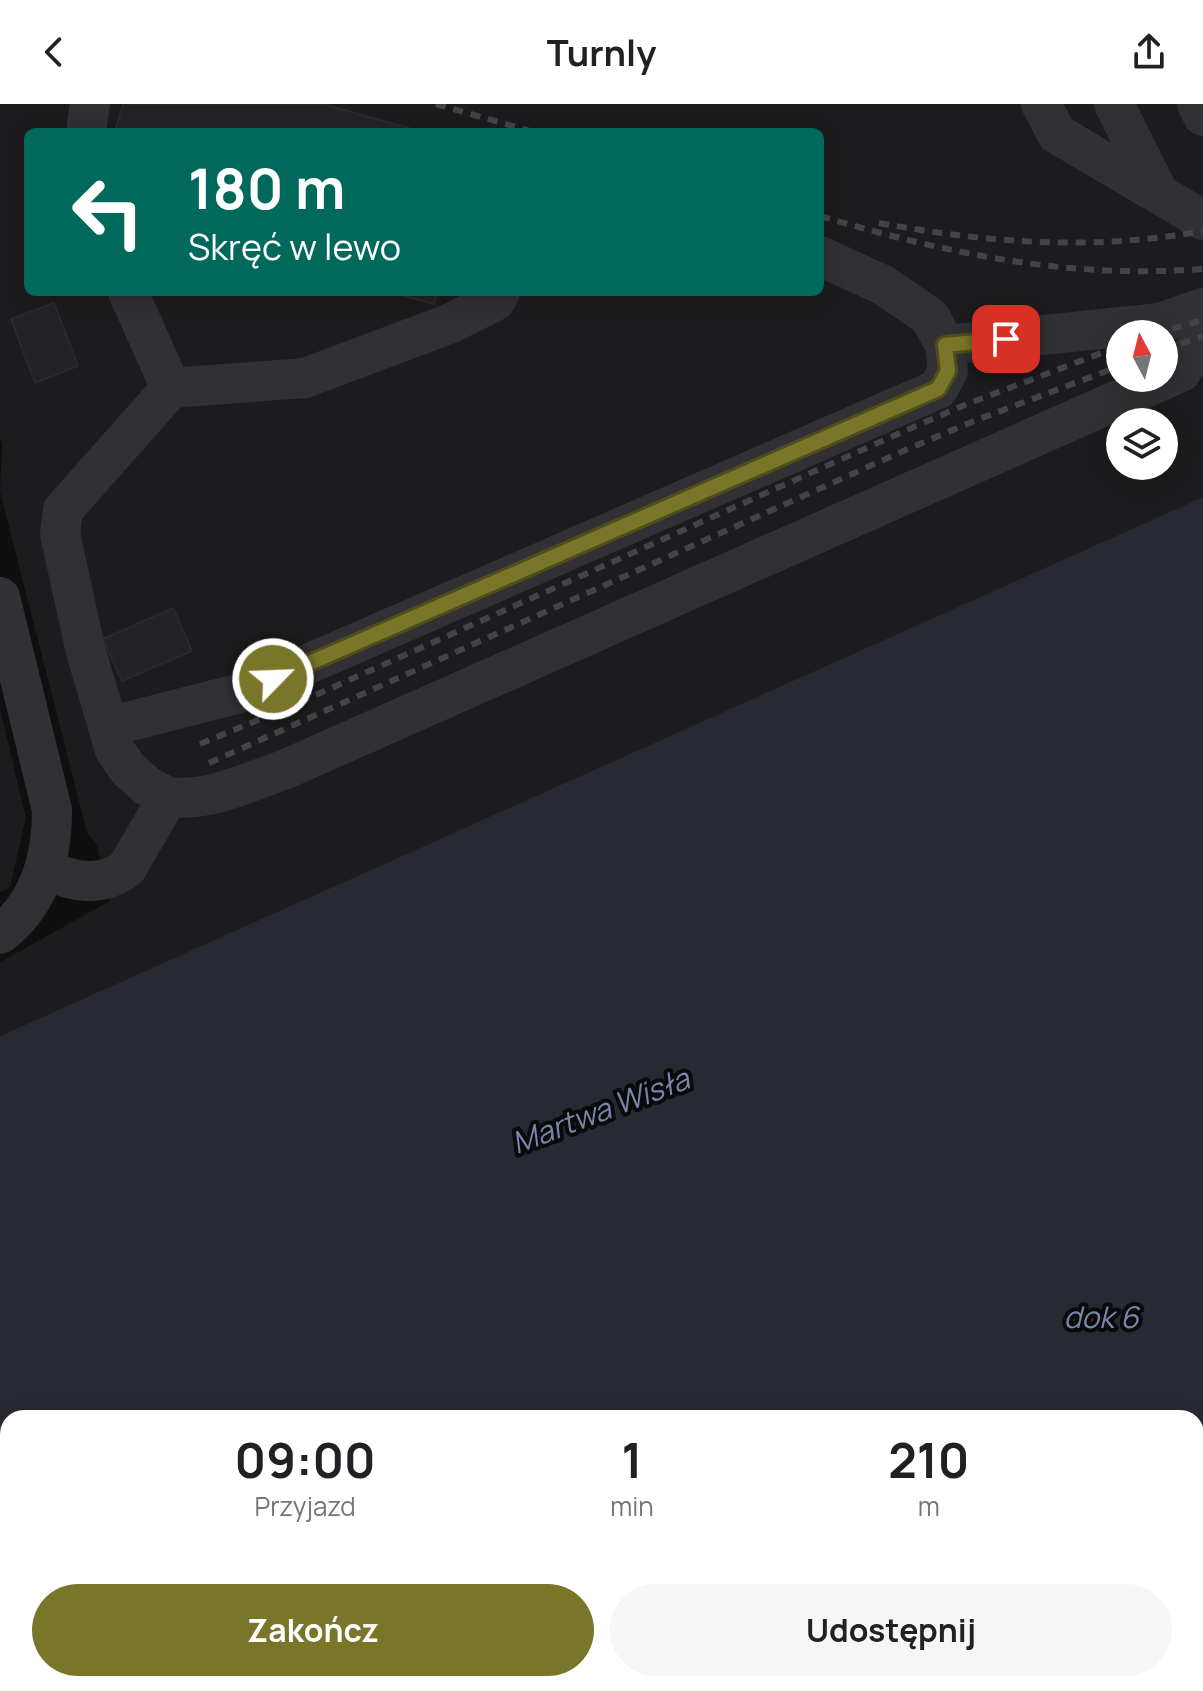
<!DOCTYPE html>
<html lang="pl">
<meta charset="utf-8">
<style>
:root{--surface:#fff;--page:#f6f6f6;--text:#202124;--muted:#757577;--accent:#79762a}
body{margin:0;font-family:Manrope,sans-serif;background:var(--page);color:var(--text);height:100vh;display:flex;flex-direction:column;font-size:30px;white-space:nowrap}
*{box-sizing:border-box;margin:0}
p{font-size:26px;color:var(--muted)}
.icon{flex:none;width:44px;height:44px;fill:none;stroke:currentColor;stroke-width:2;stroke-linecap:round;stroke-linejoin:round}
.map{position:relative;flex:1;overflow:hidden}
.side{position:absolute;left:0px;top:1306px;width:1204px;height:282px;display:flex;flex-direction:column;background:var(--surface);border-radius:24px 24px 0 0;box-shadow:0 4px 20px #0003}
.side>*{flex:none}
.top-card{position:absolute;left:24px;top:24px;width:800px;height:168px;border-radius:12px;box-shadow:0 4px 20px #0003;background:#00695c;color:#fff;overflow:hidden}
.needle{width:52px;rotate:353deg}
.tools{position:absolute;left:1106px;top:216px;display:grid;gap:16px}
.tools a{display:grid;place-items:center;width:72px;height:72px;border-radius:50%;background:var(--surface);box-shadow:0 4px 20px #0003;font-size:40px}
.pin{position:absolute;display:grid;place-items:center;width:68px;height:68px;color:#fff;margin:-34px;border-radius:16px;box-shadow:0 4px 12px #0006}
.me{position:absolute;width:88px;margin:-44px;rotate:66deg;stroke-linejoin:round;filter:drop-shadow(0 0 6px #0008)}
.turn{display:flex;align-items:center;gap:28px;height:168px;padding:0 32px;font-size:36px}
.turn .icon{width:104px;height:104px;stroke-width:2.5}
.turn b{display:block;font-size:56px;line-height:68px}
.eta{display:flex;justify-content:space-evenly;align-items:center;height:136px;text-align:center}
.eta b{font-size:48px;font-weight:700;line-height:56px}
.primary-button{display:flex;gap:16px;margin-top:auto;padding:16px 32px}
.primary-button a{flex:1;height:92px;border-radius:48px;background:var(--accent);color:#fff;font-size:32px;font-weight:700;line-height:92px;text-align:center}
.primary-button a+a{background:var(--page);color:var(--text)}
header{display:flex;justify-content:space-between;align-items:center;height:104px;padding:0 32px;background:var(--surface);font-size:36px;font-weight:700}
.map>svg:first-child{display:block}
.built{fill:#1c1b1d;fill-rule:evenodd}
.water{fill:#272a33}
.building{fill:#232224;stroke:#2a292c;stroke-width:2}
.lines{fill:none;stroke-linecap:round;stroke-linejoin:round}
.minor{stroke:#313035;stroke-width:40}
.rail{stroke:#44434a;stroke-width:6;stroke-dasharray:10 8;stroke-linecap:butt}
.route-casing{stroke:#4f4d1b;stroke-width:20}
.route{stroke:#79762a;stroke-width:14}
.labels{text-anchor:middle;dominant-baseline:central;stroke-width:8;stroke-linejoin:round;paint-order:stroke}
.water-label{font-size:30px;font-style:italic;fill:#7985aa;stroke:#0a0a0b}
</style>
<header><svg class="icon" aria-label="back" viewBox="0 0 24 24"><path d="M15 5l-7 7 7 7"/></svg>Turnly<svg class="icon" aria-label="share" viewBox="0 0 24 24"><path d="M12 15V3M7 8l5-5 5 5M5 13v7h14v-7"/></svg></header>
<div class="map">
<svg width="1203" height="1587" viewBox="0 0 1203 1587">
<rect width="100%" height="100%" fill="#0f0f10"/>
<g class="built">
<path d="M0,0H1203V393L0,932V858L110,797L97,741L87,729L0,387L2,341L0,334ZM28,28H820V188H28ZM1120,230H1164V274H1120ZM1120,318H1164V362H1120Z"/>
<polygon points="0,605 26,714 10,783 0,788"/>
<polygon points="122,1580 488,1580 491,1587 114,1587"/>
<polygon points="1057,1580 1127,1580 1110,1587 1041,1587"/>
</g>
<g class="water">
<polygon points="1203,393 1203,1517 1196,1520 1196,1314 8,1314 8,1580 122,1580 114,1587 0,1587 0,932"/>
<polygon points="1203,1547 1203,1587 1110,1587 1127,1580 1196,1580 1196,1550"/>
<polygon points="488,1580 1057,1580 1041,1587 491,1587"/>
</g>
<g class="building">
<polygon points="123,0 323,0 423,28 115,28"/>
<polygon points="390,188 438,188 434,200"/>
<polygon points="54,199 78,262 35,279 11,215"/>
<polygon points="173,504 192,547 122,577 103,535"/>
</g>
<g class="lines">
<g class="minor">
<polyline points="1041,0 1057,30 1203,116"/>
<polyline points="1114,0 1159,90"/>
<polyline points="1197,0 1203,12"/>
<polyline points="86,28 90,0"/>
<polyline points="945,241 1160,219 1203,204"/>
<polyline points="171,284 305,274 449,220 495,197 500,188"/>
<path d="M0,493L52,706C52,754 40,800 0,830"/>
<polyline points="108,623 244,588 938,285 948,267 945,241 930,213 883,181 820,152"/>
<path d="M168,693C208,698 249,678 286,665L1181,268L1203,233"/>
<path d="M46,766C74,778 101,784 127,764L168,693L147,682L128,665L115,646L86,548L60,430L63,406L171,284L128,188"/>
<polyline points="202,1580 207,1587"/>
</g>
<g class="rail">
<polyline points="436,0 533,28"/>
<path d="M820,112C950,150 1066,175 1203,165"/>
<path d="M879,119C990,139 1091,147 1203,127"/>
<polyline points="1155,230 1203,216"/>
<polyline points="1164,246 1203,232"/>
<polyline points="200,640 280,607 902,328 967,300 1120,242"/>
<polyline points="209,659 910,344 974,317 1120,262"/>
</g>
</g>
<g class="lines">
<defs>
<polyline id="route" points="273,575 938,285 948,267 945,241 1006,235"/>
</defs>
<use href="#route" class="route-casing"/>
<use href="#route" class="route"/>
</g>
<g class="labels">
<g class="water-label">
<text transform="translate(600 1006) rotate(-21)">Martwa Wisła</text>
<text x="1101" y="1212">dok 6</text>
</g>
</g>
</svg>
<div class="tools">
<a><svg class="needle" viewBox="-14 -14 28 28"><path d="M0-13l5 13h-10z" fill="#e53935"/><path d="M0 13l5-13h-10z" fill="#757577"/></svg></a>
<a><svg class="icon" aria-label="layers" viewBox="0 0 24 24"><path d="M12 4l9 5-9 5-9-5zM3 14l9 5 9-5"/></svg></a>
</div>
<div class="pin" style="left:1006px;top:235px;background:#d93025"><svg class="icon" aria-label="arrive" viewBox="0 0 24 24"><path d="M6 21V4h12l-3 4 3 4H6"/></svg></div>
<svg class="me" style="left:273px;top:575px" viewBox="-20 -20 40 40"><circle r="17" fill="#79762a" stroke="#fff" stroke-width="3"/><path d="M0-11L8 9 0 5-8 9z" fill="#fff"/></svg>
<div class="top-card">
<div class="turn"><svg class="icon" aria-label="left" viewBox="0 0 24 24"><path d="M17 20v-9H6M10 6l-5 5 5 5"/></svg><div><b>180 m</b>Skręć w lewo</div></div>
</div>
<section class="side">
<div class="eta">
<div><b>09:00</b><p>Przyjazd</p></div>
<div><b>1</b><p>min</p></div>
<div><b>210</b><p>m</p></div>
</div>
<div class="primary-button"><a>Zakończ</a><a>Udostępnij</a></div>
</section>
</div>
